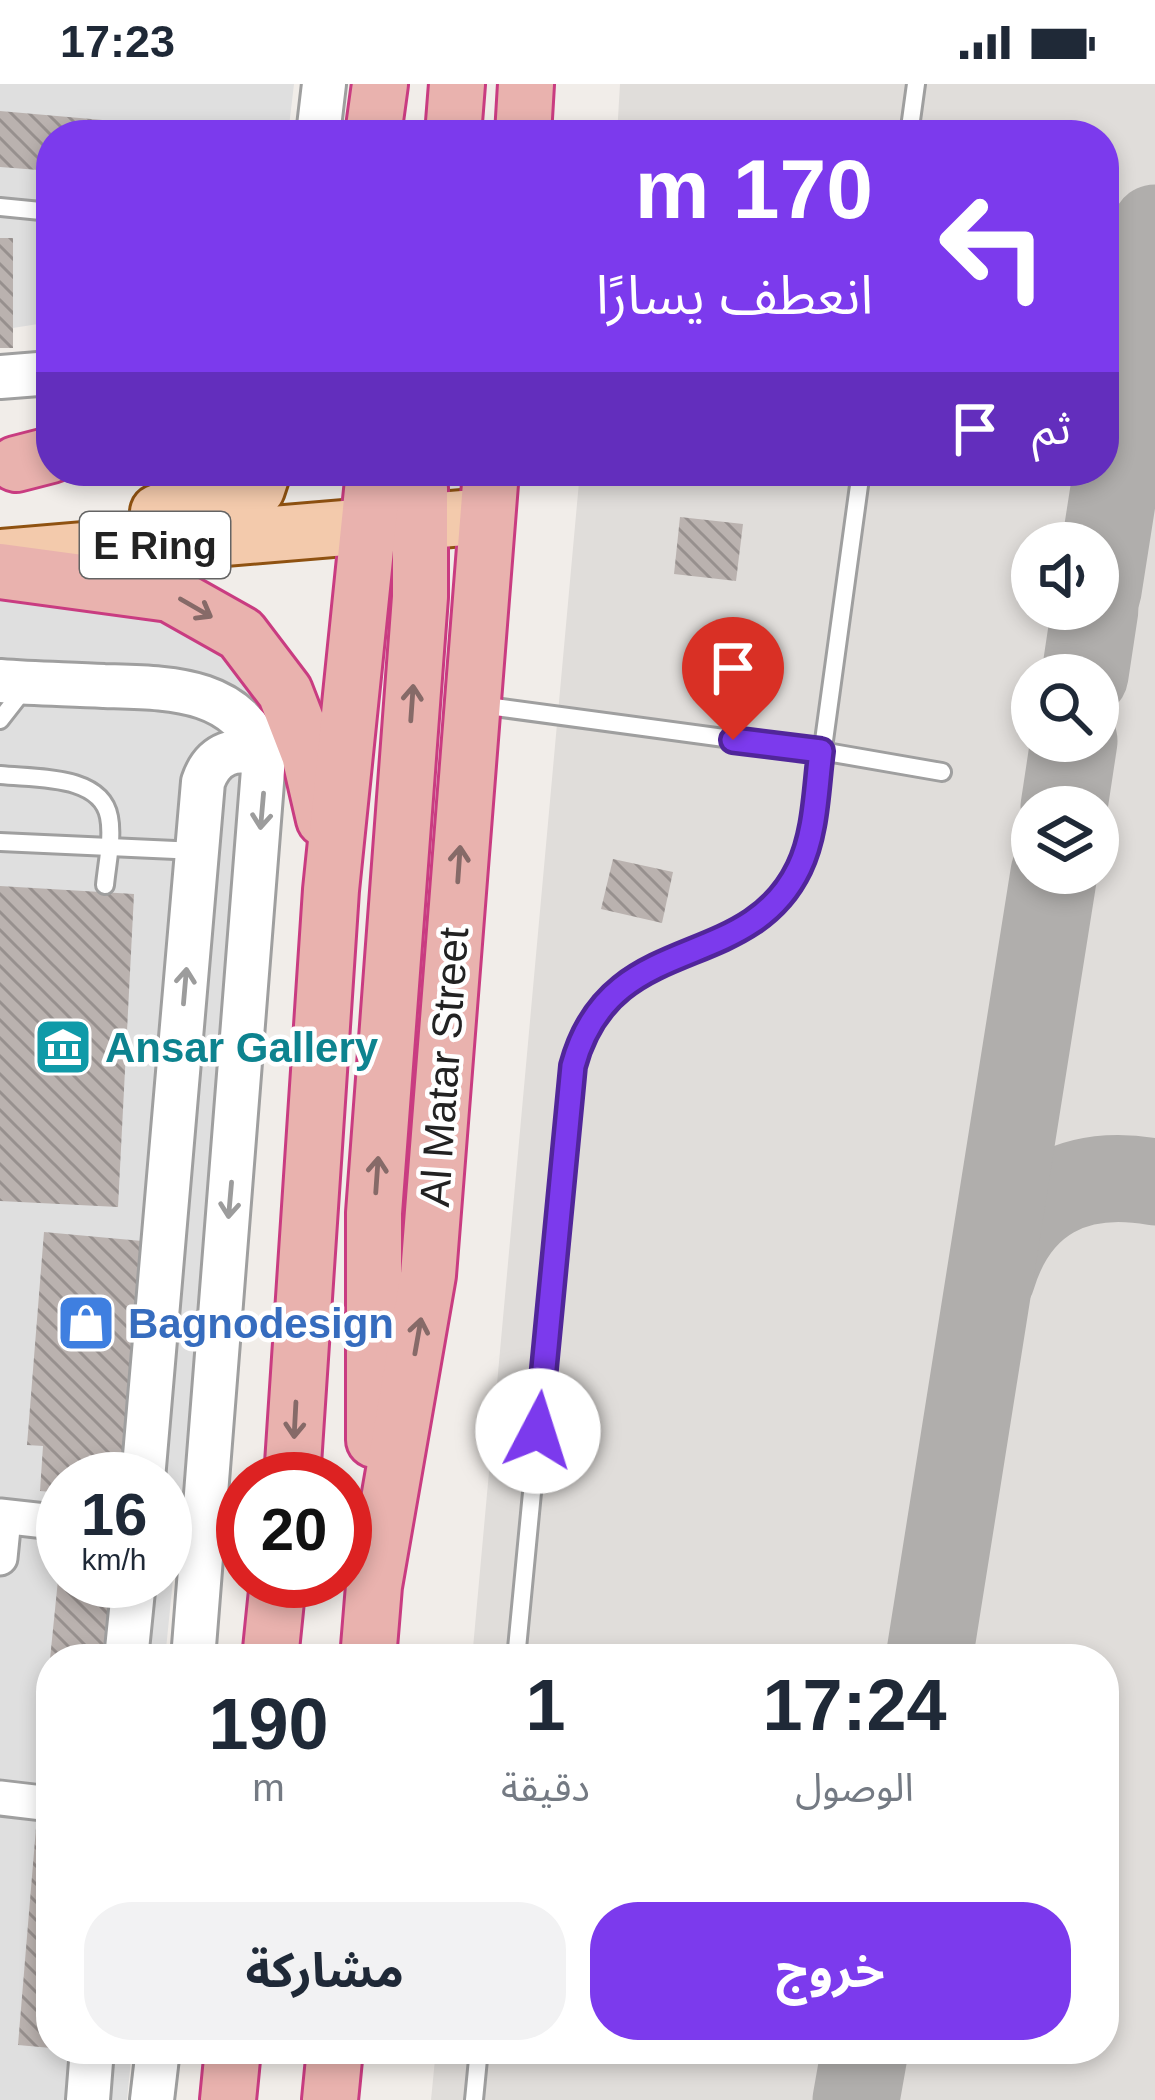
<!DOCTYPE html>
<html lang="ar">
<meta charset="utf-8">
<style>
:root{--surface:#fff;--page:#f2f2f3;--text:#1f2937;--muted:#747a83;--accent:#7c3aed}
body{margin:0;font-family:Arial,"Noto Sans Arabic",sans-serif;background:var(--page);color:var(--text);direction:rtl;height:100vh;display:flex;flex-direction:column;font-size:45px;white-space:nowrap}
*{box-sizing:border-box;margin:0}
p{font-size:39px;color:var(--muted)}
.icon{flex:none;width:66px;height:66px;fill:none;stroke:currentColor;stroke-width:2;stroke-linecap:round;stroke-linejoin:round}
.map{position:relative;flex:1;overflow:hidden;direction:ltr}
.drawer{position:absolute;left:36px;top:1560px;width:1083px;height:420px;display:flex;flex-direction:column;background:var(--surface);border-radius:48px;box-shadow:0 6px 18px #0003;direction:rtl}
.drawer>*{flex:none}
.hud{position:absolute;left:36px;top:36px;width:1083px;height:366px;border-radius:48px;box-shadow:0 6px 18px #0003;direction:rtl;background:#7c3aed;color:#fff;overflow:hidden}
.controls{position:absolute;left:1011px;top:438px;display:grid;gap:24px}
.controls a{display:grid;place-items:center;width:108px;height:108px;border-radius:50%;background:var(--surface);box-shadow:0 6px 18px #0003;font-size:60px}
.speed{position:absolute;left:36px;top:1368px;display:flex;gap:24px;font-size:60px;font-weight:700;text-align:center}
.speed>*{display:grid;place-content:center;width:156px;height:156px;border-radius:50%;background:var(--surface);box-shadow:0 6px 18px #0003;line-height:1}
.speed small{font-size:30px;font-weight:400}
.speed .limit{border:18px solid #d22;background:#fff;color:#111}
.pin{position:absolute;display:grid;place-items:center;width:102px;height:102px;color:#fff;margin:-123px -51px;border-radius:50% 50% 50% 0;rotate:-45deg;box-shadow:0 0 12px #0007}
.pin .icon{rotate:45deg}
.me{position:absolute;width:132px;margin:-66px;rotate:5deg;stroke-linejoin:round;filter:drop-shadow(0 0 9px #0008)}
.turn{display:flex;align-items:center;gap:42px;height:252px;padding:0 48px;font-size:54px}
.turn .icon{width:156px;height:156px;stroke-width:2.5}
.turn b{display:block;font-size:84px;line-height:102px}
.then{display:flex;align-items:center;height:114px;padding:0 48px;background:#0003;gap:24px;font-size:45px}
.eta{display:flex;justify-content:space-evenly;align-items:center;height:204px;text-align:center}
.eta b{font-size:72px;font-weight:700;line-height:84px}
.button{display:flex;gap:24px;margin-top:auto;padding:24px 48px}
.button a{flex:1;height:138px;border-radius:48px;background:var(--accent);color:#fff;font-size:48px;font-weight:700;line-height:138px;text-align:center}
.button a+a{background:var(--page);color:var(--text)}
.status{display:flex;justify-content:space-between;align-items:center;height:84px;padding:0 60px;background:var(--surface);direction:ltr}
.status svg{height:33px;fill:currentColor}
.map>svg:first-child{display:block}
.residential{fill:#dfdfdf;fill-rule:evenodd}
.airport{fill:#e0ddda;fill-rule:evenodd}
.lines{fill:none;stroke-linecap:round;stroke-linejoin:round}
.taxiway{stroke:#b0aeac;stroke-width:87}
.building{fill:url(#building-back-hatch)}
.service-casing{stroke:#9f9f9f;stroke-width:22}
.minor-casing{stroke:#9f9f9f;stroke-width:39}
.tertiary-casing{stroke:#9f9f9f;stroke-width:48}
.primary-casing{stroke:#8f5211;stroke-width:60}
.trunk-casing{stroke:#c93c81;stroke-width:60}
.service{stroke:#fff;stroke-width:16}
.minor{stroke:#fff;stroke-width:33}
.tertiary{stroke:#fff;stroke-width:42}
.primary{stroke:#f3caac;stroke-width:54}
.trunk{stroke:#e9b2ae;stroke-width:54}
.oneway{stroke:#866a68}
.oneway2{stroke:#9c9c9c}
.route-casing{stroke:#51269a;stroke-width:30}
.route{stroke:#7c3aed;stroke-width:21}
.labels{text-anchor:middle;dominant-baseline:central;stroke-width:9;stroke-linejoin:round;paint-order:stroke}
.shield{fill:#fff;stroke:#646464;stroke-width:3}
.shield-label{font-size:39px;font-weight:bold;fill:#222}
.culture-label{font-size:42px;font-weight:bold;fill:#0d838f;stroke:#fff;text-anchor:start}
.street-label{font-size:42px;fill:#222;stroke:#fff}
.shop-label{font-size:42px;font-weight:bold;fill:#366cbe;stroke:#fff;text-anchor:start}
</style>
<div class="status"><b>17:23</b><svg viewBox="0 0 49 12"><path d="M0 12V9h3v3zM5 12V6h3v6zM10 12V3h3v9zM15 12V0h3v12zM26 1h20v11H26zM47 4h2v5h-2z"/></svg></div>
<div class="map">
<svg width="1155" height="2016" viewBox="0 0 1155 2016">
<defs>
<pattern id="building-back-hatch" width="6" height="6" patternUnits="userSpaceOnUse" patternTransform="scale(3)"><rect width="6" height="6" fill="#bab2af"/><path d="M-1 5l2 2M0 0l6 6M5-1l2 2" fill="none" stroke="#97908e"/></pattern>
</defs>
<rect width="100%" height="100%" fill="#f1ede9"/>
<g class="residential">
<polygon points="0,0 294,0 288,51 51,51 51,238 0,246"/>
<path d="M0,476L227,539L280,653L226,968L165,1575H51V1965H132L127,2016H0ZM63,1395H165V1497H63Z"/>
</g>
<path class="airport" d="M620,0H1155V2016H431L436,1965H1104V1575H472L580,387H1104V51H617ZM1032,459H1098V525H1032ZM1032,591H1098V657H1032ZM1032,723H1098V789H1032Z"/>
<g class="lines">
<g class="taxiway">
<polyline points="1098,507 1155,144"/>
<polyline points="1085,591 1095,525"/>
<polyline points="1064,723 1074,657"/>
<path d="M992,1193C1016,1113 1076,1084 1155,1098"/>
<polyline points="929,1575 1054,789"/>
<polyline points="856,2016 865,1965"/>
</g>
</g>
<g class="building">
<polygon points="0,27 171,42 170,51 51,51 51,87 0,83"/>
<rect x="0" y="154" width="13" height="110"/>
<polygon points="680,433 743,440 736,497 674,490"/>
<polygon points="613,775 673,788 662,839 601,825"/>
<polygon points="0,802 134,810 118,1123 0,1117"/>
<polygon points="44,1148 142,1157 123,1395 63,1395 63,1409 40,1407 43,1362 27,1361"/>
<polygon points="60,1476 63,1476 63,1497 121,1497 114,1575 50,1575"/>
<polygon points="48,1600 51,1600 51,1686 40,1685"/>
<polygon points="37,1732 51,1734 51,1964 18,1961"/>
</g>
<g class="lines">
<defs>
<g id="service">
<polyline points="909,51 916,0"/>
<polyline points="0,123 51,128"/>
<polyline points="480,621 821,667 942,688"/>
<polyline points="0,636 25,604"/>
<path d="M0,691C34,695 101,690 109,733C113,753 107,780 105,801"/>
<polyline points="0,758 197,767"/>
<path d="M516,1575L573,982C584,943 602,916 634,892C714,858 791,839 812,744L861,387"/>
<polyline points="474,2016 479,1965"/>
</g>
<g id="minor">
<polyline points="0,1432 63,1439"/>
<polyline points="165,1447 203,1450"/>
<polyline points="0,1474 4,1434"/>
<polyline points="0,1714 51,1720"/>
</g>
<g id="tertiary">
<polyline points="318,51 324,0"/>
<polyline points="0,293 51,289"/>
<path d="M0,597C35,600 70,600 104,602C168,604 239,602 264,673L193,1575"/>
<path d="M143,1395L203,698C213,669 236,661 264,673"/>
<polyline points="126,1575 134,1497"/>
<polyline points="88,2016 92,1965"/>
<polyline points="152,2016 158,1965"/>
</g>
<g id="primary">
<path d="M158,428C192,426 227,422 257,405L263,387"/>
<polyline points="0,473 487,432"/>
</g>
<g id="trunk">
<polyline points="373,51 380,0"/>
<polyline points="453,51 457,0"/>
<polyline points="523,51 526,0"/>
<polyline points="16,380 51,371"/>
<polyline points="0,487 170,510 241,550 285,608 309,670 324,735"/>
<polyline points="374,1356 374,1129 420,513 420,404 410,387"/>
<polyline points="292,1395 331,806 374,387"/>
<polyline points="270,1575 278,1497"/>
<polyline points="368,1575 374,1502 428,1191 491,387"/>
<polyline points="228,2016 233,1965"/>
<polyline points="330,2016 335,1965"/>
</g>
</defs>
<use href="#service" class="service-casing"/>
<use href="#minor" class="minor-casing"/>
<use href="#tertiary" class="tertiary-casing"/>
<use href="#primary" class="primary-casing"/>
<use href="#trunk" class="trunk-casing"/>
<use href="#service" class="service"/>
<use href="#minor" class="minor"/>
<use href="#tertiary" class="tertiary"/>
<use href="#primary" class="primary"/>
<use href="#trunk" class="trunk"/>
</g>
<defs><path id="oneway-shaft" d="M-6 0H5M1.5-3L5.5 0L1.5 3" fill="none" stroke-width="1.6" stroke-linecap="round" stroke-linejoin="round" transform="scale(3)"/></defs>
<g class="oneway">
<use href="#oneway-shaft" transform="translate(196 524) rotate(30)"/>
<use href="#oneway-shaft" transform="translate(412 619) rotate(-86)"/>
<use href="#oneway-shaft" transform="translate(459 780) rotate(-86)"/>
<use href="#oneway-shaft" transform="translate(377 1091) rotate(-86)"/>
<use href="#oneway-shaft" transform="translate(418 1252) rotate(-80)"/>
<use href="#oneway-shaft" transform="translate(295 1336) rotate(93)"/>
</g>
<g class="oneway2">
<use href="#oneway-shaft" transform="translate(262 727) rotate(95)"/>
<use href="#oneway-shaft" transform="translate(185 902) rotate(-85)"/>
<use href="#oneway-shaft" transform="translate(230 1116) rotate(95)"/>
</g>
<g class="lines">
<defs>
<path id="route" d="M538,1347L573,982C610,844 747,892 799,784C816,749 816,705 821,667L733,656"/>
</defs>
<use href="#route" class="route-casing"/>
<use href="#route" class="route"/>
</g>
<defs>
<symbol id="museum-square" viewBox="-11 -11 22 22"><rect x="-9" y="-9" width="18" height="18" rx="4" fill="#0f9aa8" stroke="#fff"/><path d="M0-6L6-3V-2H-6V-3ZM-5-1h2V3h-2ZM-1-1h2V3h-2ZM3-1h2V3H3ZM-6 4H6V6H-6Z" fill="#fff"/></symbol>
<symbol id="shop-square" viewBox="-11 -11 22 22"><rect x="-9" y="-9" width="18" height="18" rx="4" fill="#3f7fe0" stroke="#fff"/><path d="M-5-2.5h2.3a2.7 3.5 0 0 1 5.4 0H5L5.5 6h-11ZM-1.5-2.5h3a1.5 2.3 0 0 0-3 0Z" fill="#fff"/></symbol>
</defs>
<g fill-rule="evenodd">
<use href="#museum-square" x="30" y="930" width="66" height="66"/>
<use href="#shop-square" x="53" y="1206" width="66" height="66"/>
</g>
<g class="labels">
<rect class="shield" x="80" y="428" width="150" height="66" rx="9"/>
<g class="shield-label">
<text x="155" y="461">E Ring</text>
</g>
<g class="culture-label">
<text x="105" y="963">Ansar Gallery</text>
</g>
<g class="street-label">
<text transform="translate(444 983) rotate(-86)">Al Matar Street</text>
</g>
<g class="shop-label">
<text x="128" y="1239">Bagnodesign</text>
</g>
</g>
</svg>
<div class="controls">
<a><svg class="icon" aria-label="sound" viewBox="0 0 24 24"><path d="M4 9h4l5-4v14l-5-4H4zM17 9q2 3 0 6"/></svg></a>
<a><svg class="icon" aria-label="search" viewBox="0 0 24 24"><circle cx="10" cy="10" r="6"/><path d="M15 15l6 6"/></svg></a>
<a><svg class="icon" aria-label="layers" viewBox="0 0 24 24"><path d="M12 4l9 5-9 5-9-5zM3 14l9 5 9-5"/></svg></a>
</div>
<div class="speed"><div>16<small>km/h</small></div><div class="limit">20</div></div>
<div class="pin" style="left:733px;top:656px;background:#d93025"><svg class="icon" aria-label="arrive" viewBox="0 0 24 24"><path d="M6 21V4h12l-3 4 3 4H6"/></svg></div>
<svg class="me" style="left:538px;top:1347px" viewBox="-20 -20 40 40"><circle r="19" fill="#fff"/><path d="M0-13L10 11 0 6-10 11z" fill="#7c3aed"/></svg>
<div class="hud">
<div class="turn"><svg class="icon" aria-label="left" viewBox="0 0 24 24"><path d="M17 20v-9H6M10 6l-5 5 5 5"/></svg><div><b>170 m</b>انعطف يسارًا</div></div>
<div class="then">ثم<svg class="icon" aria-label="arrive" viewBox="0 0 24 24"><path d="M6 21V4h12l-3 4 3 4H6"/></svg></div>
</div>
<section class="drawer">
<div class="eta">
<div><b>17:24</b><p>الوصول</p></div>
<div><b>1</b><p>دقيقة</p></div>
<div><b>190</b><p>m</p></div>
</div>
<div class="button"><a>خروج</a><a>مشاركة</a></div>
</section>
</div>
